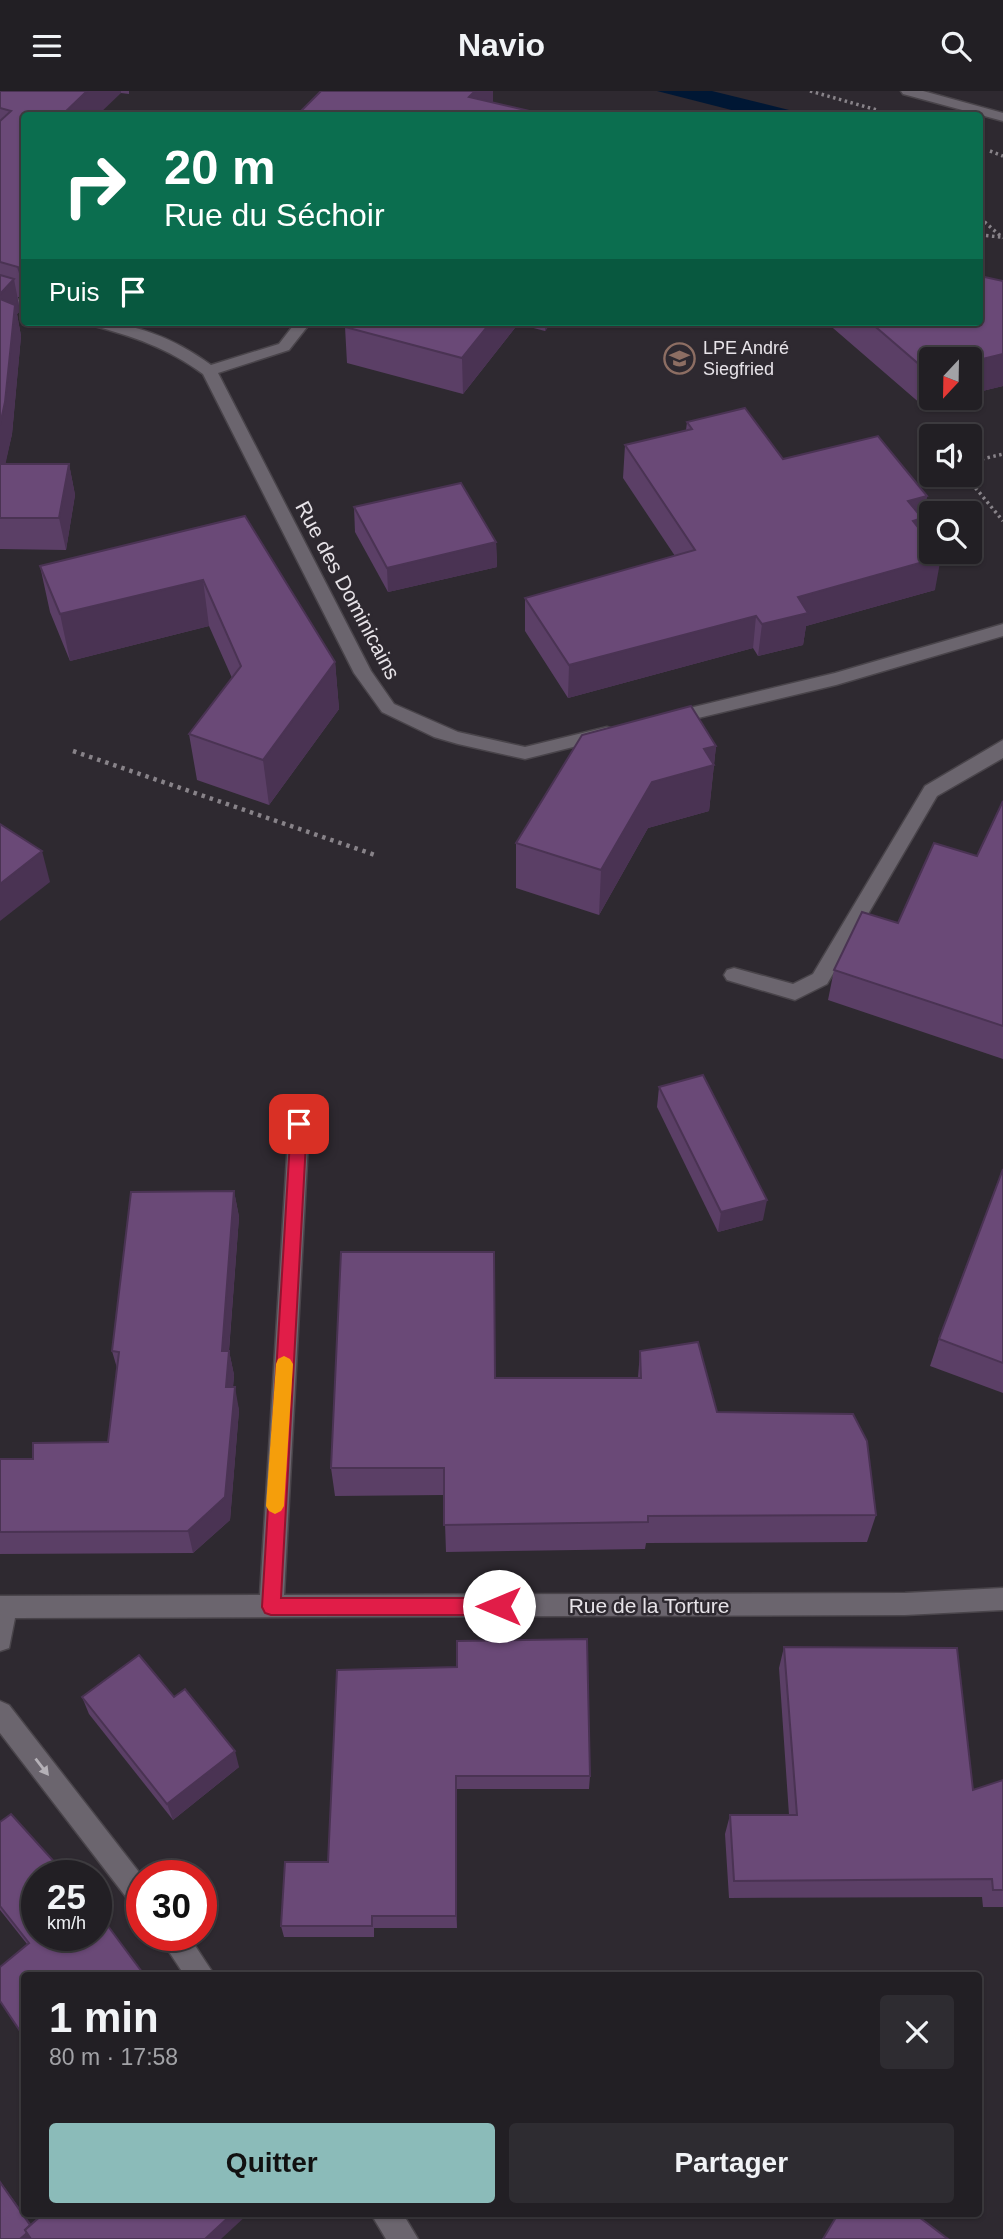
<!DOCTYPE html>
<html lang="fr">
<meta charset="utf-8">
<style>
:root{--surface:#221f24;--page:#2e2c31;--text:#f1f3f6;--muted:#a2a2a6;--line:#3f3d41;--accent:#8bbbb9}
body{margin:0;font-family:Helvetica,sans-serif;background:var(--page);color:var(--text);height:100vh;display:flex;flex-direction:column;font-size:26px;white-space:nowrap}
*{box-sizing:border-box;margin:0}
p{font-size:23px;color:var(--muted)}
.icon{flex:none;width:38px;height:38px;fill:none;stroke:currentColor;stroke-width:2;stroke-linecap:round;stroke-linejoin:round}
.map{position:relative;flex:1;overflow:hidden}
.panel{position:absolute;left:21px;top:1881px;width:961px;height:245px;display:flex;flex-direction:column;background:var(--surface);border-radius:7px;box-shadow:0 2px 5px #0004,0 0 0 2px var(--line)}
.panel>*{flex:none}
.top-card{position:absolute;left:21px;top:21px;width:962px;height:214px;border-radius:7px;box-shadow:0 2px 5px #0004,0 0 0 2px var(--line);background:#0b6e4f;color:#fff;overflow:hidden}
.needle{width:46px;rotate:202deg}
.tools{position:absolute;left:919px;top:256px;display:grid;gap:14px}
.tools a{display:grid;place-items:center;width:63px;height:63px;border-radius:7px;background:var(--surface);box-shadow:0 2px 5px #0004,0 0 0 2px var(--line);font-size:35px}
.speed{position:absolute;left:21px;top:1769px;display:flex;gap:14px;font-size:35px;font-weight:700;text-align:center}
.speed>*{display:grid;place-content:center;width:91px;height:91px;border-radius:50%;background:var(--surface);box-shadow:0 2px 5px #0004,0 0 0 2px var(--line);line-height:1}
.speed small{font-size:18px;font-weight:400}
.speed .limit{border:10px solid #d22;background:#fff;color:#111}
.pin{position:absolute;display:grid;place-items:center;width:60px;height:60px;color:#fff;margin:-30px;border-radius:14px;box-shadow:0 4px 10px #0006}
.me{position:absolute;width:77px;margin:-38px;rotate:270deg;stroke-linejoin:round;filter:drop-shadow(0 0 5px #0008)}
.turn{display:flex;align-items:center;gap:24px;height:147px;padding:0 28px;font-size:32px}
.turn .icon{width:91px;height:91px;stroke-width:2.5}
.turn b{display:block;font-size:49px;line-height:60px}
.then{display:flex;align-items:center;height:66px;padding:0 28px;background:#0003;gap:14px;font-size:26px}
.round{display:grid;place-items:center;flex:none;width:74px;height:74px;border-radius:7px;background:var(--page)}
.head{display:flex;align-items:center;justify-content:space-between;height:119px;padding:0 28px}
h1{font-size:42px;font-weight:700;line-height:52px}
.action{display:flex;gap:14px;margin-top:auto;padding:14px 28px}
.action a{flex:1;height:80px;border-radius:7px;background:var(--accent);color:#111;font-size:28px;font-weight:700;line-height:80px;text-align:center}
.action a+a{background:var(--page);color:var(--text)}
header{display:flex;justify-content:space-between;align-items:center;height:91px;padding:0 28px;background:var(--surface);font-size:32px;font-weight:700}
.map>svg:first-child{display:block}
.water{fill:#001734}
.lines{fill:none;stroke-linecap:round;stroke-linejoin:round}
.minor-casing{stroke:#49444a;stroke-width:3}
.path-far1{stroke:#888389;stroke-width:3.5;stroke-dasharray:2.5 3.5;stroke-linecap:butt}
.path{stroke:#888389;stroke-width:4.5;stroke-dasharray:3.5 5;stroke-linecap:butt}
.minor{fill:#6b656e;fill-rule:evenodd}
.wall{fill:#5b3f66}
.shaded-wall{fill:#4a3353}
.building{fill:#6a4977;stroke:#4a3353;stroke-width:2}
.oneway{fill:#b5b1b7}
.route{fill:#e11d48;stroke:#92132f;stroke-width:2}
.slow{fill:#f59e0b}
.labels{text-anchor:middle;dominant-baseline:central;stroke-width:5;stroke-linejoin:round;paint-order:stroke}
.far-poi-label{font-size:18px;fill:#e7e3e8;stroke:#2e2930;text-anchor:start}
.street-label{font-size:21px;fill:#e7e3e8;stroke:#2e2930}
</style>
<header><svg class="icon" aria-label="menu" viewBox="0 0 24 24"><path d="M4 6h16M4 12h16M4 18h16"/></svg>Navio<svg class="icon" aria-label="search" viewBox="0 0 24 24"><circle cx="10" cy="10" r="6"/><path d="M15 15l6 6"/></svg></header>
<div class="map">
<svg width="1003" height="2148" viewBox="0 0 1003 2148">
<rect width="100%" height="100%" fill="#2e2930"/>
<polygon class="water" points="657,0 712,0 809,24 751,24"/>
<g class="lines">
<defs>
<g id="minor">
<polygon points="901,0 923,0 1003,22 1003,30 903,3"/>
<polygon points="0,204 24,210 24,218 0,212"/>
<path d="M89,231C134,231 174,247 211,274L279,253L296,231H311L289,259L218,282L371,580L394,613L458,641L525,656L607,636L613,638L616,642L613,646L525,668L458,653L434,646L382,621L354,582L203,283C168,257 132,245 91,234Z"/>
<polygon points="1003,533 1003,545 836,594 669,634 660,628 669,622 835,582"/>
<polygon points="1003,649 1003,667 937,705 827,893 795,909 727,889 724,884 727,879 734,877 793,893 813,883 925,695"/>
<polygon points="299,1025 306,1027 309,1033 284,1504 905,1502 1003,1497 1003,1519 905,1524 15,1527 9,1557 0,1560 0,1505 260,1504 289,1033 292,1027"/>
<polygon points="0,1610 9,1614 142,1785 142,1819 133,1815 0,1642"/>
<polygon points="158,1844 188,1844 215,1885 185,1885"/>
<polygon points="371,2123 403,2123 418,2148 386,2148"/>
</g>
</defs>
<use href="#minor" class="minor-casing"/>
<g class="path-far1">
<polyline points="810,0 877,19"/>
<polyline points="990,60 1003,65"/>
<polyline points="980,127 1003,147"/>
<polyline points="980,144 1001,146"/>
<polyline points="970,371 1003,363"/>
<polyline points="964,383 1003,430"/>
</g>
<polyline class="path" points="73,660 378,765"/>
<use href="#minor" class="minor"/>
</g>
<g class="wall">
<polygon points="0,0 129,0 129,3 121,2 24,24 24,207 18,206 20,220 17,223 21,245 12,343 5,373 69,373 75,404 66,459 0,458"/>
<polygon points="1003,190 1003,295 970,303 931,306 955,306 922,314 826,231 980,231"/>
<polygon points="349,231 552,231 545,240 518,233 463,303 347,272 345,236"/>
<polygon points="687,331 783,368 927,405 920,438 935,499 806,535 803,554 758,565 753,557 568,607 525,540 525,507 675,465 623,387 625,354 686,339"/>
<polygon points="354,416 496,451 497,476 388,501 355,441"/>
<polygon points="245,425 335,571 339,618 269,714 197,689 189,643 232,587 209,535 70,570 50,521 40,475"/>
<polygon points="716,655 709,720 648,737 599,824 516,797 516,752"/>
<polygon points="1003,710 1003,968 828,909 834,879 898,832 977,765"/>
<polygon points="659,996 763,1129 718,1141 657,1016"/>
<polygon points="1003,1078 1003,1302 930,1275 939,1248"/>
<polygon points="234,1100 239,1126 229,1260 234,1284 233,1296 239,1319 230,1429 193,1462 0,1463 0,1368 33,1368 108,1351 117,1277 112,1260"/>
<polygon points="640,1260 717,1321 876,1424 867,1451 646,1452 645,1458 446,1461 444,1404 335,1405 331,1377 495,1287 638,1287"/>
<polygon points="784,1556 973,1699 1003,1689 1003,1816 983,1816 982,1806 729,1807 725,1743 730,1724 789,1724 779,1577"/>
<polygon points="457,1576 590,1685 589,1698 457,1698 457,1837 374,1837 374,1846 284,1846 281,1835 328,1771"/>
<polygon points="82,1606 174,1606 239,1676 173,1729 89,1623"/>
<polygon points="0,1731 145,1885 27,1853 0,1819"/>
</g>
<g class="shaded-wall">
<polygon points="87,0 121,0 121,2 98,24 62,24"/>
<polygon points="475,0 493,0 493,14 469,6"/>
<polygon points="24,178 24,203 20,182"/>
<polygon points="14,188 20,220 17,223 21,245 12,343 0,398 0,203"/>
<polygon points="491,231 518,231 518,233 463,303 462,267"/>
<polygon points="545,231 552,231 545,240"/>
<polygon points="1003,263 1003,295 970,303 970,271"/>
<polygon points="931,280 931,306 955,306 922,314 928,281"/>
<polygon points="69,373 75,404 66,459 59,427"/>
<polygon points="927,405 920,438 916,460 908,410"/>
<polygon points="496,451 497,476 388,501 387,477"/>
<polygon points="941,466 935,499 806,535 803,554 758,565 762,533 798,506"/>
<polygon points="203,489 209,535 70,570 60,523"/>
<polygon points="756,525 753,557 568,607 569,574"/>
<polygon points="335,571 339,618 269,714 263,669"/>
<polygon points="716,655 709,720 648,737 599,824 601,779 652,691 704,658"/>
<polygon points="42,760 50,791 0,830 0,793"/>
<polygon points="234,1100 239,1126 227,1284 222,1260"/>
<polygon points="767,1109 763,1129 718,1141 721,1121"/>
<polygon points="229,1260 234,1284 231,1319 226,1296"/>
<polygon points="235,1296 239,1319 230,1429 193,1462 188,1440"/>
<polygon points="235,1660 239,1676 173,1729 167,1713"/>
<polygon points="456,1685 457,1698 457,1837 456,1825"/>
<polygon points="0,2090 39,2144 35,2148 20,2148"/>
<polygon points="232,2123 248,2123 221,2148 205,2148"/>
</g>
<g class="building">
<polygon points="0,0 87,0 62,24 24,24 24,178 20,182 18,176 0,171 0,30 11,20 0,17"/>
<polygon points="321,0 475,0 469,6 547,24 297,24"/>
<polygon points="0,184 14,188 0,203"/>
<polygon points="980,185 1003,190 1003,263 970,271 970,268 931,268 931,280 928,281 870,231 980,231"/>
<polygon points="0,208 15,214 5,311 0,334"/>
<polygon points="349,231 491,231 462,267 345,236"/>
<polygon points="745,317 783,368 878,345 927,405 908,410 922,427 913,430 931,453 931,460 937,460 941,466 798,506 808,522 762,533 756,525 569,574 525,507 695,459 625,354 692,338 687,331"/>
<polygon points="0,373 69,373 59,427 0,427"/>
<polygon points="461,392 496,451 387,477 354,416"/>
<polygon points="245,425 335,571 263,669 189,643 241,575 203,489 60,523 40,475"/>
<polygon points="691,615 716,655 704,658 714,674 652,691 601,779 516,752 582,644"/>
<polygon points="1003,710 1003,935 834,879 862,821 898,832 934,752 977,765"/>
<polygon points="0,733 42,760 0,793"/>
<polygon points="703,984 767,1109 721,1121 659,996"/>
<polygon points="1003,1078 1003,1272 939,1248"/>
<polygon points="234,1100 222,1260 229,1260 226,1296 235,1296 225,1406 188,1440 0,1441 0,1368 33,1368 33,1352 108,1351 119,1261 112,1260 131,1101"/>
<polygon points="341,1161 494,1161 495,1287 641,1287 640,1260 698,1251 717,1321 853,1323 867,1350 876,1424 648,1425 648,1431 444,1434 444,1377 331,1377"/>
<polygon points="587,1548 590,1685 456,1685 456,1825 372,1825 372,1835 281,1835 285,1771 328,1771 337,1579 457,1576 457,1550"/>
<polygon points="784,1556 957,1557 973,1699 1003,1689 1003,1799 993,1799 992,1788 734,1790 730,1724 797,1724"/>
<polygon points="139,1564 174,1606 185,1598 235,1660 167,1713 82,1606"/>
<polygon points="11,1723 67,1785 37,1785 37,1844 96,1844 96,1819 145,1885 24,1885 24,1946 0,1910 0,1876 29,1852 0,1815 0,1731"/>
<polygon points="0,2091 30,2134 25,2139 27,2142 20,2148 0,2148"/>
<polygon points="43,2123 232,2123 205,2148 31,2148 25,2139"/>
<polygon points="838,2123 915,2123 948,2148 823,2148"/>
</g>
<defs><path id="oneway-solid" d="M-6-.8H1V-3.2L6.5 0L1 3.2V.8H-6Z" transform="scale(1.75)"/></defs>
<use class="oneway" href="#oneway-solid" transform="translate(42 1676) rotate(52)"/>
<polygon class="route" points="299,1026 307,1033 281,1507 499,1507 505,1509 508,1515 505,1521 499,1524 271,1524 265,1522 262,1516 291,1033"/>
<polygon class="slow" points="284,1265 290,1268 293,1273 284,1415 281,1420 275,1423 269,1420 266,1415 276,1273 278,1268"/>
<defs>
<symbol id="school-ring" viewBox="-11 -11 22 22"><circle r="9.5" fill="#2e2930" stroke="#8d6e63" stroke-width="1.5"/><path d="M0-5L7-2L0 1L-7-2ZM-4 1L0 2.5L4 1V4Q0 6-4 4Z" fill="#8d6e63"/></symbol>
</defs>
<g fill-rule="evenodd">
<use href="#school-ring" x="662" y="250" width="35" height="35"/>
</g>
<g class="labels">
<g class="far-poi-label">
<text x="703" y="257">LPE André<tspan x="703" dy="21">Siegfried</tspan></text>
</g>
<g class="street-label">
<text transform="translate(348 499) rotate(62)">Rue des Dominicains</text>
<text x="649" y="1514">Rue de la Torture</text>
</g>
</g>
</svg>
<div class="tools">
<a><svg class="needle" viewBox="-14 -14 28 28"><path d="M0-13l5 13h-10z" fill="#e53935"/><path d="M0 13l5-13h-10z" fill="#a2a2a6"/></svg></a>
<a><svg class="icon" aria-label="sound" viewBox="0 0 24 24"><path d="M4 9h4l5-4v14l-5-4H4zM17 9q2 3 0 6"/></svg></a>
<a><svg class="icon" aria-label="search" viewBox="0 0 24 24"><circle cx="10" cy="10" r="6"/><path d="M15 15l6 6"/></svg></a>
</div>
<div class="speed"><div>25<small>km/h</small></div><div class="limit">30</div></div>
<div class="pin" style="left:299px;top:1033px;background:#d93025"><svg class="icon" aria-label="arrive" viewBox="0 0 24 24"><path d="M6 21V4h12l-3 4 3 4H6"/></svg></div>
<svg class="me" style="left:499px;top:1515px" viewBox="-20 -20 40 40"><circle r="19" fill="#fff"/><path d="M0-13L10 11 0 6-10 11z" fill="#e11d48"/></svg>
<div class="top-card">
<div class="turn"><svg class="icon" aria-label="right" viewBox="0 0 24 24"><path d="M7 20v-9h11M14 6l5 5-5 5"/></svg><div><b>20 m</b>Rue du Séchoir</div></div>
<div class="then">Puis<svg class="icon" aria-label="arrive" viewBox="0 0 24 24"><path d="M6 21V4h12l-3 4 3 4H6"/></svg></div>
</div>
<section class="panel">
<div class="head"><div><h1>1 min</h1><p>80 m · 17:58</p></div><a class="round"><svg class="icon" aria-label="close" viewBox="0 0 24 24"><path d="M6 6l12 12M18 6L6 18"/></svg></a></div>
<div class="action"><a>Quitter</a><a>Partager</a></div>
</section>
</div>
